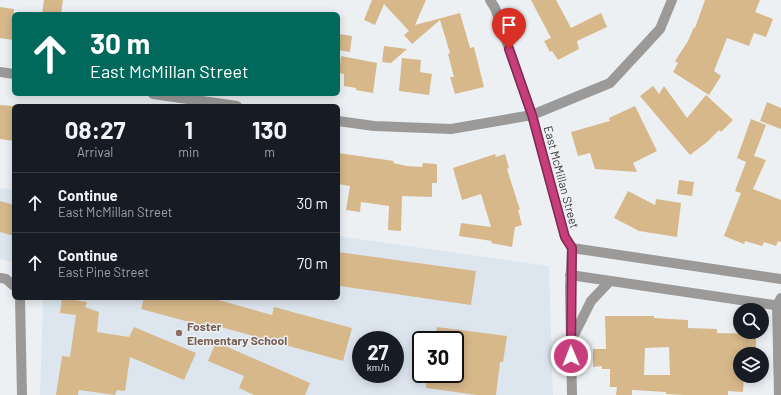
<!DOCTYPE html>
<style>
:root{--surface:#171b24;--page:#242831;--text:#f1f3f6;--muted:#9ea1a6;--line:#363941}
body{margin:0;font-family:Barlow,sans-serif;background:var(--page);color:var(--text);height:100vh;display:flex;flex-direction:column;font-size:15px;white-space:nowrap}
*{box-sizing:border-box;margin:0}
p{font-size:13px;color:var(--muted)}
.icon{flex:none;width:22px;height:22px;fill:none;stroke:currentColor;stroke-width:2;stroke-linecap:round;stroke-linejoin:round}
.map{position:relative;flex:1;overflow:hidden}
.sheet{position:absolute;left:12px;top:104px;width:328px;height:196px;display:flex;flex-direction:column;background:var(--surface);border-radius:6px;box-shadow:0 2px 10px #0003}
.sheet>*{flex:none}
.banner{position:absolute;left:12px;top:12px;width:328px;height:84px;border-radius:6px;box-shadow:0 2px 10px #0003;background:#00695c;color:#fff;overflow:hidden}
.buttons{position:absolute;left:733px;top:303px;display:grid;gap:8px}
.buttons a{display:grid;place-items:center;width:36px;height:36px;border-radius:50%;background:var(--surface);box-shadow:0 2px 10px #0003;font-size:20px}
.speed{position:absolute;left:352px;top:331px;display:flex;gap:8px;font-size:20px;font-weight:700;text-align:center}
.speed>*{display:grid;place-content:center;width:52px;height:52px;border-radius:50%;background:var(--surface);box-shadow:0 2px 10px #0003;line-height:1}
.speed small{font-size:10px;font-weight:400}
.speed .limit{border:2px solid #111;border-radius:6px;background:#fff;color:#111}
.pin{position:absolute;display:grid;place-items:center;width:34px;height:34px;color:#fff;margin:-41px -17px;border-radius:50% 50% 50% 0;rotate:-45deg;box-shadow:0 0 4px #0007}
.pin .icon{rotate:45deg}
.me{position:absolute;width:44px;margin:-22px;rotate:359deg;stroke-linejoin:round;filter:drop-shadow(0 0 3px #0008)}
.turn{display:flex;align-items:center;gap:14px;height:84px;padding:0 12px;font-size:18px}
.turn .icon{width:52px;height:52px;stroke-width:2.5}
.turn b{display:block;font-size:28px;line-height:34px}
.eta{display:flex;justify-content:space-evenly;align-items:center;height:68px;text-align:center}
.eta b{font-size:24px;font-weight:700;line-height:28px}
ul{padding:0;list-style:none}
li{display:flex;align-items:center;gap:12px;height:60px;padding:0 12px;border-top:1px solid var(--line)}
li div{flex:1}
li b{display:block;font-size:15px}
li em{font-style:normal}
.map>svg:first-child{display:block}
.built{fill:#dde6ef;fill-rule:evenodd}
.building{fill:#d6b88b;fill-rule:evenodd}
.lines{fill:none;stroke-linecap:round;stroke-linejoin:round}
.minor{stroke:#9b9a99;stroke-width:10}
.route-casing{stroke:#812851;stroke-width:10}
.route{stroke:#c63e7c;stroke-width:7}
.education-dot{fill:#8d6e63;stroke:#edf0f3;stroke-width:1.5}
.labels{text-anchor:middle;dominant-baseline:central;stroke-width:3;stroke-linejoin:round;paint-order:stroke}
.street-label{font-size:12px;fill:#38393a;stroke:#edf0f3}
.education-label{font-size:12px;font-weight:bold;fill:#785e54;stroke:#edf0f3;text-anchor:start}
</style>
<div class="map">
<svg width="781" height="395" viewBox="0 0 781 395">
<rect width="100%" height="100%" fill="#edf0f3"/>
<g class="built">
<polygon points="0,188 14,190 14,262 0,259"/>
<path d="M338,236L549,266L553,395H40L43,298H338ZM361,340H395V374H361ZM421,340H455V374H421Z"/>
</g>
<g class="building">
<polygon points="44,0 63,0 61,14 42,14"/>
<polygon points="372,0 426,0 415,25 460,13 470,48 474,47 484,87 455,94 450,77 454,77 448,54 450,53 440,20 412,44 404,35 409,31 384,4 375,25 364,20"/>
<polygon points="531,0 556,0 571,28 601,13 607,27 577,41 579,49 558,60 552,51 550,52 544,41 551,38"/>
<polygon points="705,0 760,0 755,12 773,19 766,37 754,33 749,46 727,38 714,71 721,76 709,95 673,72 678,63 675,61 688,41 694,27 695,28"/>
<polygon points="0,7 14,9 13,40 0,38"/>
<polygon points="339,34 352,36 350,52 338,50"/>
<polygon points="384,46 407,49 391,63 382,62"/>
<polygon points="341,56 377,63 373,93 356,90 356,88 344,86 344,74 339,73"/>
<polygon points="402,58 421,60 420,72 432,74 429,95 399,91"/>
<polygon points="653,86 659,94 664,86 687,118 706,95 733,120 721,132 719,130 707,142 690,155 640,96"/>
<polygon points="767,102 781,108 781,129 760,121"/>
<polygon points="0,105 14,106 14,141 0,139"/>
<polygon points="635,106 657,151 633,163 637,172 595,169 590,153 578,156 571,132 610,121 609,118"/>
<polygon points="751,119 766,125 754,156 766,160 753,189 781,200 781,242 778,241 776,246 764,242 762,246 745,241 744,244 724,236 741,193 735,191 746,162 737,158"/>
<polygon points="338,153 394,161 393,163 407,166 422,167 423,163 436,164 437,165 437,183 432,183 432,197 402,196 401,231 388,230 389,206 361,202 360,212 346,210 350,186 338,184"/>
<polygon points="495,154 496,157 505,154 509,168 507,169 520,210 518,210 522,225 515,227 512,247 491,243 492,241 459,236 461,223 491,227 481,194 462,200 453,168"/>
<polygon points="679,180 694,182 692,196 677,194"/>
<polygon points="628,191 655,205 656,199 681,203 677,237 639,231 614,218"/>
<polygon points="0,201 14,205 14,236 0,232"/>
<polygon points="338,252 476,271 471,305 340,286 338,285"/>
<polygon points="62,298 87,302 85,307 99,312 97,332 129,337 134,327 196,353 184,380 130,357 125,391 117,390 115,395 79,390 78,395 56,395 62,356 70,357 76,315 60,313"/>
<polygon points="144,298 211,298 272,315 274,307 352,328 343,361 206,323 204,326 141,309"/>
<path d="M605,316H654V318L688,320V328L717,329V333L756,334V354H740V376H744L743,392L728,391V395H685L666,394V392L632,390V395H616L617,387H610V369H602V366L593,367V349H606ZM669,347L670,375H644L645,348Z"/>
<polygon points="437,327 507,336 503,362 500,362 496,395 477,395 426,388 427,374 455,374 455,340 435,340"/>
<polygon points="216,342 310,383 305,395 254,395 239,388 244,376 208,361"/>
</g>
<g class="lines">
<g class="minor">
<polyline points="490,0 495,8 532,115 610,83 660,29 672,0"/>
<polyline points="0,72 14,74"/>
<polyline points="153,94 237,106"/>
<polyline points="338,121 374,126 451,129 532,115 565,237 572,248 570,288 572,395"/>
<polyline points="572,248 781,279"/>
<polyline points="570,275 781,306"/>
<polyline points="0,278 6,279 14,286"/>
<polyline points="20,298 22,395"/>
<polyline points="571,341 591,301 610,281"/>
<polyline points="779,395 777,305 781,298"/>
</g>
</g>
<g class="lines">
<defs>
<polyline id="route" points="509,49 532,115 565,237 572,248 571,356"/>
</defs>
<use href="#route" class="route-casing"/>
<use href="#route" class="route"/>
</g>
<circle class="education-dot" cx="179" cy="333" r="4"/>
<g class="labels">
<g class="street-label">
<text transform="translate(562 177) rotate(75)">East McMillan Street</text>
</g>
<g class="education-label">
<text x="187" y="326">Foster<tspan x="187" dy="14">Elementary School</tspan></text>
</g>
</g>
</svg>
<div class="buttons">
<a><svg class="icon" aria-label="search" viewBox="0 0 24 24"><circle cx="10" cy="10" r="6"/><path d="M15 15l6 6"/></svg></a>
<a><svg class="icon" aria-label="layers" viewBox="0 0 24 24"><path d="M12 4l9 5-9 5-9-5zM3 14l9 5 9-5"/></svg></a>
</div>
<div class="speed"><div>27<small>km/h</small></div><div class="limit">30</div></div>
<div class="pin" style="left:509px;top:49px;background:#d93025"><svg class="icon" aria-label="arrive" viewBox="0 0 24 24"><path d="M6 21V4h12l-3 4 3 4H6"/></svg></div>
<svg class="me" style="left:571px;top:356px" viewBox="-20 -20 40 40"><circle r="17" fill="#c63e7c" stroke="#fff" stroke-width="3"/><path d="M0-11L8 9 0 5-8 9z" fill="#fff"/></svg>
<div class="banner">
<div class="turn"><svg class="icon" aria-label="ahead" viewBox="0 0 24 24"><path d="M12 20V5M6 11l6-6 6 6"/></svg><div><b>30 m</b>East McMillan Street</div></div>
</div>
<section class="sheet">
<div class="eta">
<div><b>08:27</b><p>Arrival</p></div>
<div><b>1</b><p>min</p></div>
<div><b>130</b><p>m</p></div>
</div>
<ul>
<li><svg class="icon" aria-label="ahead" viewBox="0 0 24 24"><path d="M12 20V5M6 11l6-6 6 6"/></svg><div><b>Continue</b><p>East McMillan Street</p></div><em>30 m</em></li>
<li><svg class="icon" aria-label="ahead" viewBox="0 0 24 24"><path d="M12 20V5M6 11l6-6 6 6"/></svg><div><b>Continue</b><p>East Pine Street</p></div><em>70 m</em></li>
</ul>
</section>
</div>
